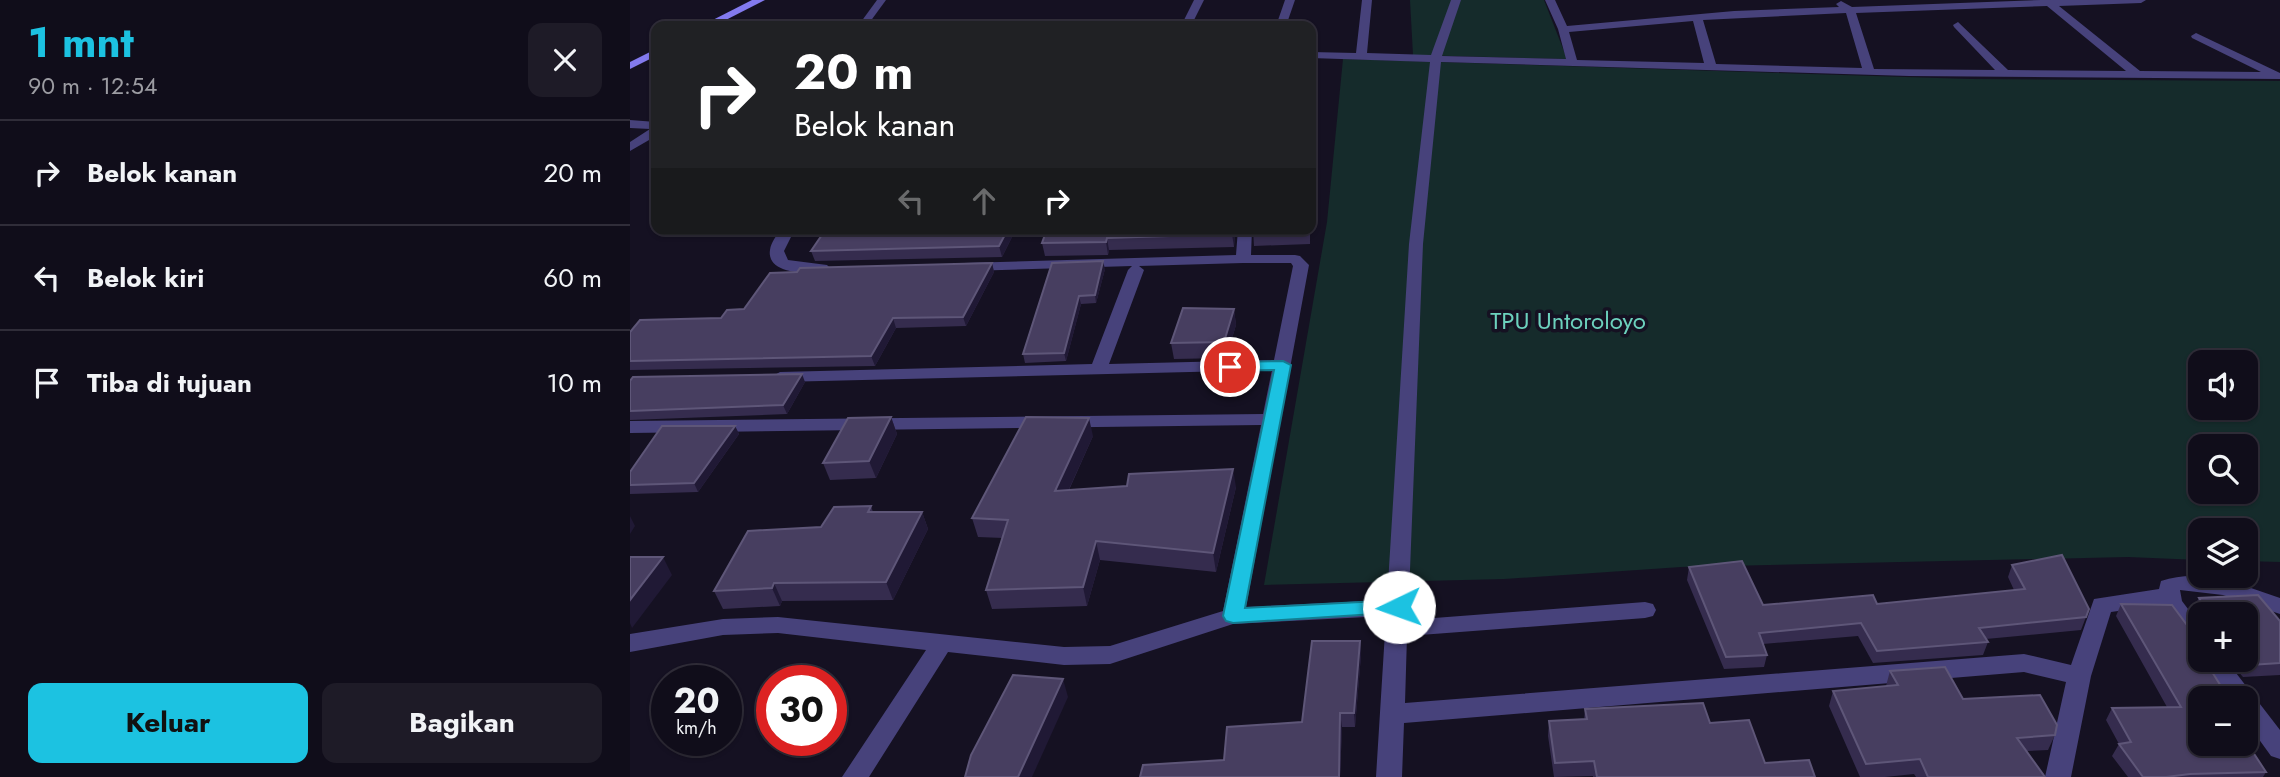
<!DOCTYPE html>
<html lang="id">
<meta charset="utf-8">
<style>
:root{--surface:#100d1a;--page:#1e1b27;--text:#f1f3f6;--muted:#9c9ca2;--line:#302d39;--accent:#1cc2e1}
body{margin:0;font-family:Jost,sans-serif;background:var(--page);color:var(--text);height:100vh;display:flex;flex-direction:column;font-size:26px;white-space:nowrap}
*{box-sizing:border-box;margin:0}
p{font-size:23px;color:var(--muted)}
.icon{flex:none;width:38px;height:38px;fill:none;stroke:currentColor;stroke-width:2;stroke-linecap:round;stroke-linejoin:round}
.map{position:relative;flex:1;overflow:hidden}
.sheet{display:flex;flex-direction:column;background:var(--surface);width:630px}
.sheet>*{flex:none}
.guide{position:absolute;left:21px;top:21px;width:665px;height:214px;border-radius:14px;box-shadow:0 2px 5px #0004,0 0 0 2px var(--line);background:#202124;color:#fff;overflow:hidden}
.tools{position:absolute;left:1558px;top:350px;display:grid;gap:14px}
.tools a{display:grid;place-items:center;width:70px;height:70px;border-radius:14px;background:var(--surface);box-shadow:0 2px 5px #0004,0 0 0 2px var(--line);font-size:35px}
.speed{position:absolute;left:21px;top:665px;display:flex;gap:14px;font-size:35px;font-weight:700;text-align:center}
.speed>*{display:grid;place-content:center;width:91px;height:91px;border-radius:50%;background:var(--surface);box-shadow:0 2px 5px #0004,0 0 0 2px var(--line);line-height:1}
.speed small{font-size:18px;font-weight:400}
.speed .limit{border:10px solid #d22;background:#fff;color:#111}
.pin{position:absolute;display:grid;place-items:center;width:60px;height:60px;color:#fff;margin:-30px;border:4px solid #fff;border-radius:50%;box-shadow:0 2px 7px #0007}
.me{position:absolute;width:77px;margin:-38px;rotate:267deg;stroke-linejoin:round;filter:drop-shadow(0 0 5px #0008)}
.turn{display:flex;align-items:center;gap:24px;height:147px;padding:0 28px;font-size:32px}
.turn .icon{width:91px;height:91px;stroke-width:2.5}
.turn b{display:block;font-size:49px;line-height:60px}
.lanes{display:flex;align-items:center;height:66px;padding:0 28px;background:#0003;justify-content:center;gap:35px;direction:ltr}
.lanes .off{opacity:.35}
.round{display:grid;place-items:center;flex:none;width:74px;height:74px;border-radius:14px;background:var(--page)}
.headline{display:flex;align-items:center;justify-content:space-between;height:119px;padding:0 28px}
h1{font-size:42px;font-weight:700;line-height:52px;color:var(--accent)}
.button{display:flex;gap:14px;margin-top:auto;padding:14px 28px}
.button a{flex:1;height:80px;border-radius:14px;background:var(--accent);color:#111;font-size:28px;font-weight:700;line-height:80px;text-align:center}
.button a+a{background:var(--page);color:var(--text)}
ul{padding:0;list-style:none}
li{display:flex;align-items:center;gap:21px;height:105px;padding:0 28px;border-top:2px solid var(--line)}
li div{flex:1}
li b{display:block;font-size:26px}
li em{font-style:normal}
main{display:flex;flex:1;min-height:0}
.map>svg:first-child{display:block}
.green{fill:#152b2b;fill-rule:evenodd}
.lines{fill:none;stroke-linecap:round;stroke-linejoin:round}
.lane{fill:#47427b;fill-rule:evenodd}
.street{fill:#47427b;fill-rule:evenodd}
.secondary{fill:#837aee;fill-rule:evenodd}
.wall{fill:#352c4e}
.shaded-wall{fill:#201935}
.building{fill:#473e60;stroke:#5e5678;stroke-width:2}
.route{fill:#1cc2e1;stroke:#127e92;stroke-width:2}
.labels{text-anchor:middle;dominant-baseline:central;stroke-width:7;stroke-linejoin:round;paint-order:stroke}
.park-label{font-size:24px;fill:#6cd1bd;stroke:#151122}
</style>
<main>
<section class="sheet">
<div class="headline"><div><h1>1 mnt</h1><p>90 m · 12:54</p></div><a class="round"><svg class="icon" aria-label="close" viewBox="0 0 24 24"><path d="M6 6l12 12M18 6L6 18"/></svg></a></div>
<ul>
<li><svg class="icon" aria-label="right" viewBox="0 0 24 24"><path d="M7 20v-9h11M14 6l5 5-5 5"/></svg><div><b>Belok kanan</b></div><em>20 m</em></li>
<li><svg class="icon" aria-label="left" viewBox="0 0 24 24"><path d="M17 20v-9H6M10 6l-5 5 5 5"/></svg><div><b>Belok kiri</b></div><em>60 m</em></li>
<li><svg class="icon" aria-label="arrive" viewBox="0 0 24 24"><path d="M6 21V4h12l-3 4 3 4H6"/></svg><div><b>Tiba di tujuan</b></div><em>10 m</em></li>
</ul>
<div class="button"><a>Keluar</a><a>Bagikan</a></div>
</section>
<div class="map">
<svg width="1650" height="777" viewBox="0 0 1650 777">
<rect width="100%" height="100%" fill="#151122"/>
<g class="green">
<polygon points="780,0 914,0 937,59 783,55"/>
<path d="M713,59L1340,79L1650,81V562L1615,561V530H1570V560L1498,557L1051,567L874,579L634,585L697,222ZM1570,362H1615V408H1570ZM1570,446H1615V492H1570Z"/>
</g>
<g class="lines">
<polygon class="lane" points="247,0 256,0 237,26 228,26"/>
<g class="street">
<polygon points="564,0 574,0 561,26 551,26"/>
<polygon points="655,0 665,0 656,26 646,26"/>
<path d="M732,0H742L737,53L801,55L821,0H831L812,56L936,59L928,29L915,0H925L937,26L1104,11L1209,7L1206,4L1211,1L1222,7L1411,0H1516L1511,3L1429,6L1510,71L1631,72L1562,38L1561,36L1566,33L1650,73V79L1279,76L811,62L793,244L778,620L1015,602L1023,604L1026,610L1023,616L1015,618L777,636L775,703L1394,654L1441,665L1464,599L1529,589L1531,581C1572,567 1611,585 1650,598V614L1593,595L1550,590L1552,601L1570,625V650L1562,648L1531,605L1481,612L1461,676L1441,777H1415L1436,682L1394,672L774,723L772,777H746L756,616L603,624L480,664L434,665L318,652L239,777H212L296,650L148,633L93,635L0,652V634L93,619L148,617L434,647L480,646L593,611L631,425L0,433V421L633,414L642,370L150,382L141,377L150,372L462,364L498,270L502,266L339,271L331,266L334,263L606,255L608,229H622L621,255H665L670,256L679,265L616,607L757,600L779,244L800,62L681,58V52L726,53ZM1417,6L1496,71L1378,70L1328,22L1323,25L1324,27L1365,70L1244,69L1226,13ZM1216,13L1232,68L1086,64L1073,20ZM1063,21L1074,63L947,60L939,32ZM613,263H661L663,266L644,360L479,364L514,270L509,266Z"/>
<polygon points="0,120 26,122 26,136 0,151 0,142 20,129 0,128"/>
<path d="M151,229H165L154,251L158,260L197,265L200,268L197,271C182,275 136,275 140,250C141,242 147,235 151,229Z"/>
<polygon points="1572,660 1596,660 1650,730 1650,759 1641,756 1615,720 1615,698 1599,698"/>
</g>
<g class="secondary">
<polygon points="122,0 135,0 84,26 71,26"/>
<polygon points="26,49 26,56 0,69 0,62"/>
</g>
</g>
<g class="wall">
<polygon points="386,229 372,257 185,261 181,251"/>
<polygon points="417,229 605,229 604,247 479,250 478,255 415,256 412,243"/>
<polygon points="623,229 680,229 680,244 624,246"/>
<polygon points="362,263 364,272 336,326 266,328 245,366 0,370 0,332 91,318 114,309"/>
<polygon points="475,269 466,303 451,304 436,361 395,363 393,354"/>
<polygon points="604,309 606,325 596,358 544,359 541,343"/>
<polygon points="0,381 175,382 157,414 0,420"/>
<polygon points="261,417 267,434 246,478 200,480 193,463"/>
<polygon points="105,426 109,434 68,492 0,494 0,472"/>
<polygon points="463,436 439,490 606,487 586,572 470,560 457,606 362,609 356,590 373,538 348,537 342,518"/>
<polygon points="241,506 243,512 292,512 298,529 263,600 152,601 150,606 93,609 84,591 191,527"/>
<polygon points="1382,565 1456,617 1451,630 1356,639 1358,642 1353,655 1243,663 1228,636 1133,644 1137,655 1134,667 1094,669 1057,580 1059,567 1133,605 1247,604 1384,590 1378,577"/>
<polygon points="1569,598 1650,621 1650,675 1613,677 1598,660 1615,660 1615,614 1570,614 1570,621 1562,610"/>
<polygon points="1491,604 1589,666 1584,675 1594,691 1591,697 1570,698 1636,772 1633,777 1498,777 1482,756 1489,744 1476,720 1482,708 1537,707 1486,616"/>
<polygon points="730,641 731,655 725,727 712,727 710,777 510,777 594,760 672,722"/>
<polygon points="1260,671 1425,735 1418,750 1397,751 1415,777 1286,777 1284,774 1255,777 1230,777 1199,706 1203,691 1256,686"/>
<polygon points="955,709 1080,723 1135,763 1185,777 963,777 963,776 924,777 918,736 919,721 954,720"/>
</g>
<g class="shaded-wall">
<polygon points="378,229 386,229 372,257 369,246"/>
<polygon points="603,229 605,229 604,247 602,234"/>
<polygon points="477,238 479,250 478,255 476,242"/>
<polygon points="473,261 475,269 466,303 465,295"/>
<polygon points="362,263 364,272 336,326 333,317"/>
<polygon points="449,296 451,304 436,361 434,353"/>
<polygon points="604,309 606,325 596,358 594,342"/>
<polygon points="263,318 266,328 245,366 241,356"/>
<polygon points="172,374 175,382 157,414 153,405"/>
<polygon points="261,417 267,434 246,478 239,461"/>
<polygon points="459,418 463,436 430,509 425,491"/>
<polygon points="105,426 109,434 68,492 64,483"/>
<polygon points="603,469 606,487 586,572 583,553"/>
<polygon points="292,512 298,529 263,600 256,582"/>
<polygon points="0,516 5,526 0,534"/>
<polygon points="466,541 470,560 457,606 453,587"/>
<polygon points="33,557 42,575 2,628 0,623 0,600"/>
<polygon points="144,583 152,601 150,606 142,588"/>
<polygon points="730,641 731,655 725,727 724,713"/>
<polygon points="433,679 438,697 402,777 388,777"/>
<polygon points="710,713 712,727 710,777 709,777"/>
</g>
<g class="building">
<polygon points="196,229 378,229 369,246 181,251"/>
<polygon points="417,229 603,229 602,234 477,238 476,242 412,243"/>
<polygon points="623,229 679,229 679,231 623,233"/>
<polygon points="473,261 465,295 449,296 434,353 393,354 422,263"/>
<polygon points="362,263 333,317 263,318 241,356 0,361 0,332 10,320 91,318 97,310 114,309 140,273 167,272 170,268"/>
<polygon points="553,308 604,309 594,342 541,343"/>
<polygon points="172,374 153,405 0,411 0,381 3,377"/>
<polygon points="261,417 239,461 193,463 218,418"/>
<polygon points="396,417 459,418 425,491 497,486 499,474 603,469 583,553 466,541 453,587 356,590 378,520 342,518"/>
<polygon points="32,426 105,426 64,483 0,485 0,472"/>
<polygon points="241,506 238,512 292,512 256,582 144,583 142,588 84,591 118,531 191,527 204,507"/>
<polygon points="1432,555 1459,609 1456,617 1349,628 1358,642 1247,651 1231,623 1129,633 1137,655 1096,657 1059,567 1112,561 1133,605 1243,595 1247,604 1395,589 1382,565"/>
<polygon points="0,557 33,557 0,600"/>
<polygon points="1628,595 1650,621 1650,663 1620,665 1615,660 1615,614 1579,614 1569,598"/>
<polygon points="1491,604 1542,605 1566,637 1570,638 1570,660 1585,660 1589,666 1579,667 1594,691 1588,691 1592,698 1570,698 1570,744 1615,744 1615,740 1636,772 1560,774 1536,777 1513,777 1489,744 1501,742 1482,708 1551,707"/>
<polygon points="682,641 730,641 724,713 710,713 709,777 510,777 513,765 594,760 597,727 672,722"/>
<polygon points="1315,667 1333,699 1410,695 1427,725 1425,735 1387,738 1415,777 1298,777 1290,759 1236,764 1203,691 1268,685 1260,671"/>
<polygon points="383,675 433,679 388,777 335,777 341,755"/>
<polygon points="1073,703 1080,723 1119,720 1135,763 1179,760 1185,777 967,777 964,761 925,763 919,721 957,719 955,709"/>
</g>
<polygon class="route" points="653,361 661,365 615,608 769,600 776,602 779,607 776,612 603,623 596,621 593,616 644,370 600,371 592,367 600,362"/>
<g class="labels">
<g class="park-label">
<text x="938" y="320">TPU Untoroloyo</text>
</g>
</g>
</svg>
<div class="tools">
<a><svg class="icon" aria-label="sound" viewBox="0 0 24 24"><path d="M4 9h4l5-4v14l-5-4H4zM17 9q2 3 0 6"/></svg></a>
<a><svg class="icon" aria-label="search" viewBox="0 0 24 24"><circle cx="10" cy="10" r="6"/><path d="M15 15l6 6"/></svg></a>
<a><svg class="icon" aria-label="layers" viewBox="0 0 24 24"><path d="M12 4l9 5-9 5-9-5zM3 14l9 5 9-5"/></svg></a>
<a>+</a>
<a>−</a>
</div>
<div class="speed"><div>20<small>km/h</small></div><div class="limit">30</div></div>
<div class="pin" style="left:600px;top:367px;background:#d93025"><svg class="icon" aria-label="arrive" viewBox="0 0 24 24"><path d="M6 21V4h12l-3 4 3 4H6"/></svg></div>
<svg class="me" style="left:769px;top:607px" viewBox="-20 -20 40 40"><circle r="19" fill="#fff"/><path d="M0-13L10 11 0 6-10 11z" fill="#1cc2e1"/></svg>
<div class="guide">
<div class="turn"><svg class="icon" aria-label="right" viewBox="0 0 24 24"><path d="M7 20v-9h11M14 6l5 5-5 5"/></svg><div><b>20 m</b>Belok kanan</div></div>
<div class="lanes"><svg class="icon off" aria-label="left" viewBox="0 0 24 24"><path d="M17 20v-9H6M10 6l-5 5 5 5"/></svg><svg class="icon off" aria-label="ahead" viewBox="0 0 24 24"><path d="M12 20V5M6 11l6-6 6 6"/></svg><svg class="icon" aria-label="right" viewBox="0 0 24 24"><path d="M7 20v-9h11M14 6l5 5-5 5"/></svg></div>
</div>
</div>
</main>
